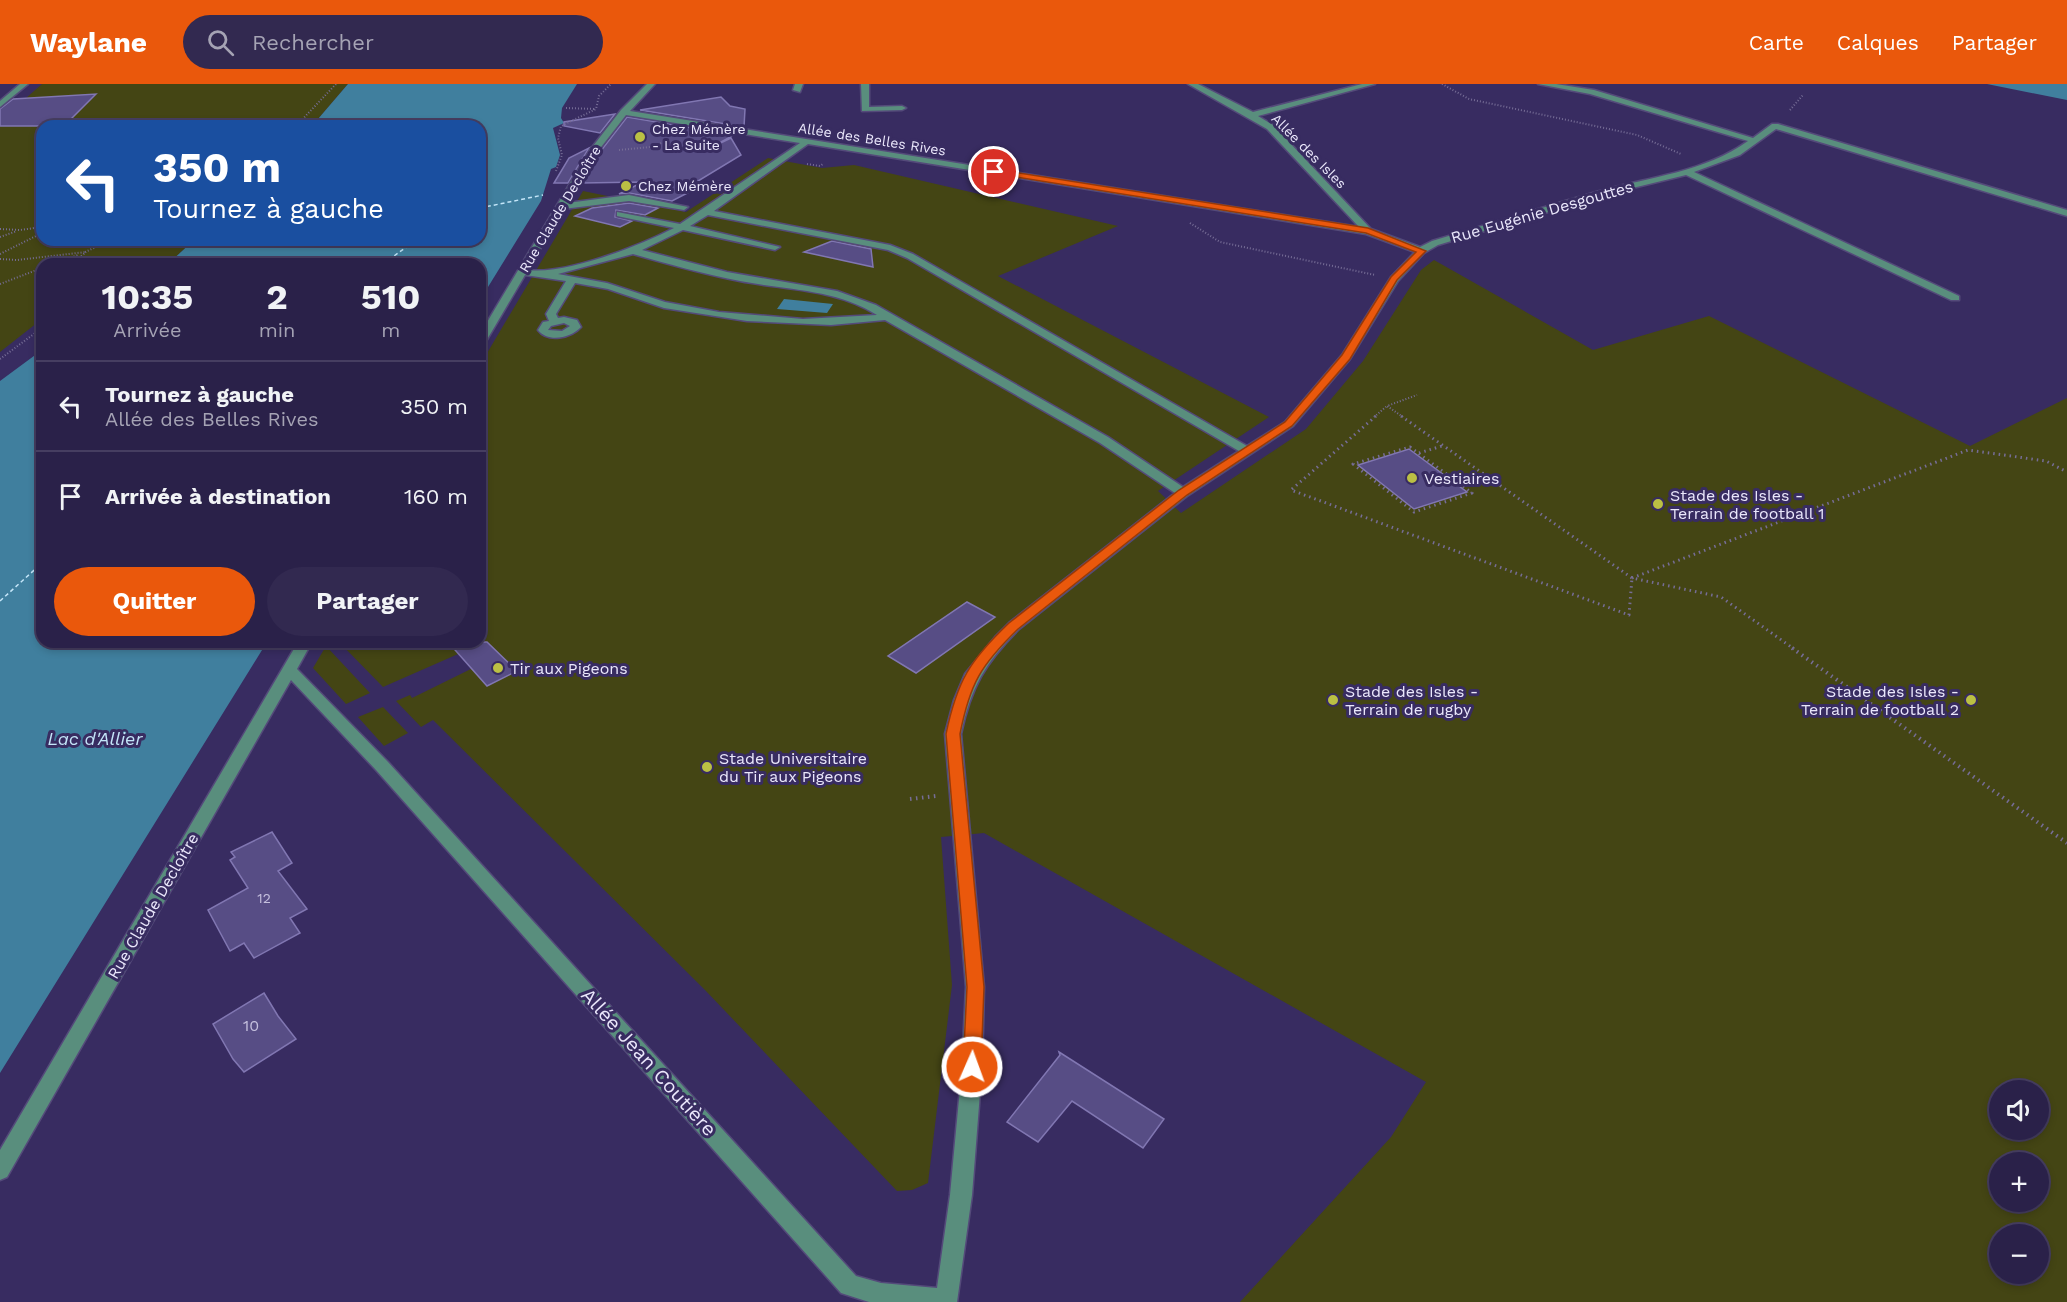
<!DOCTYPE html>
<html lang="fr">
<meta charset="utf-8">
<style>
:root{--surface:#2a2149;--page:#322950;--text:#f1f3f6;--muted:#a5a3b4;--line:#463e61;--accent:#ea580c}
body{margin:0;font-family:"Work Sans",sans-serif;background:var(--page);color:var(--text);height:100vh;display:flex;flex-direction:column;font-size:22px;white-space:nowrap}
*{box-sizing:border-box;margin:0}
p{font-size:20px;color:var(--muted)}
.icon{flex:none;width:33px;height:33px;fill:none;stroke:currentColor;stroke-width:2;stroke-linecap:round;stroke-linejoin:round}
.map{position:relative;flex:1;overflow:hidden}
.side{position:absolute;left:36px;top:174px;width:450px;height:390px;display:flex;flex-direction:column;background:var(--surface);border-radius:18px;box-shadow:0 3px 9px #0003,0 0 0 2px var(--line)}
.side>*{flex:none}
.guide{position:absolute;left:36px;top:36px;width:450px;height:126px;border-radius:18px;box-shadow:0 3px 9px #0003,0 0 0 2px var(--line);background:#1a4fa0;color:#fff;overflow:hidden}
.fabs{position:absolute;left:1989px;top:996px;display:grid;gap:12px}
.fabs a{display:grid;place-items:center;width:60px;height:60px;border-radius:50%;background:var(--surface);box-shadow:0 3px 9px #0003,0 0 0 2px var(--line);font-size:30px}
.pin{position:absolute;display:grid;place-items:center;width:51px;height:51px;color:#fff;margin:-26px;border:3px solid #fff;border-radius:50%;box-shadow:0 2px 6px #0007}
.me{position:absolute;width:66px;margin:-33px;rotate:2deg;stroke-linejoin:round;filter:drop-shadow(0 0 4px #0008)}
.turn{display:flex;align-items:center;gap:21px;height:126px;padding:0 18px;font-size:27px}
.turn .icon{width:78px;height:78px;stroke-width:2.5}
.turn b{display:block;font-size:42px;line-height:51px}
.eta{display:flex;justify-content:space-evenly;align-items:center;height:102px;text-align:center}
.eta b{font-size:36px;font-weight:700;line-height:42px}
.cta{display:flex;gap:12px;margin-top:auto;padding:12px 18px}
.cta a{flex:1;height:69px;border-radius:36px;background:var(--accent);color:#fff;font-size:24px;font-weight:700;line-height:69px;text-align:center}
.cta a+a{background:var(--page);color:var(--text)}
ul{padding:0;list-style:none}
li{display:flex;align-items:center;gap:18px;height:90px;padding:0 18px;border-top:2px solid var(--line)}
li div{flex:1}
li b{display:block;font-size:22px}
li em{font-style:normal}
header{display:flex;align-items:center;gap:36px;box-sizing:border-box;height:84px;padding:0 30px;background:var(--accent);color:#fff}
header strong{font-size:28px}
nav{display:flex;gap:33px;margin-inline-start:auto;font-size:21px}
.search{width:420px;height:54px;background:var(--page);display:flex;align-items:center;gap:15px;box-sizing:border-box;padding:0 21px;border-radius:33px;color:var(--muted);font-size:22px}
.map>svg:first-child{display:block}
.green{fill:#444514;fill-rule:evenodd}
.water{fill:#407f9e}
.lines{fill:none;stroke-linecap:round;stroke-linejoin:round}
.ferry{stroke:#c4e6f9;stroke-width:1.5;stroke-dasharray:4 3;stroke-linecap:butt}
.building{fill:#574d85;stroke:#8177b2;stroke-width:1.5}
.minor-casing{stroke:#544a7a;stroke-width:3}
.path-far2{stroke:#766d96;stroke-width:2;stroke-dasharray:1 2;stroke-linecap:butt}
.path-far1{stroke:#766d96;stroke-width:3;stroke-dasharray:1.5 4;stroke-linecap:butt}
.path{stroke:#766d96;stroke-width:4;stroke-dasharray:1.5 4.5;stroke-linecap:butt}
.minor{fill:#598e7d;fill-rule:evenodd}
.route{fill:#ea580c;stroke:#983908;stroke-width:1.5}
.poi-dot{fill:#bbc044;stroke:#382c61;stroke-width:2}
.labels{text-anchor:middle;dominant-baseline:central;stroke-width:6;stroke-linejoin:round;paint-order:stroke}
.far-poi-label{font-size:14px;fill:#eae7fb;stroke:#382c61;text-anchor:start}
.far-street-label{font-size:14px;fill:#eae7fb;stroke:#382c61}
.number-label{font-size:14px;fill:#c5c0de}
.street-label{font-size:16px;fill:#eae7fb;stroke:#382c61}
.poi-label{font-size:16px;fill:#eae7fb;stroke:#382c61;text-anchor:start}
.near-number-label{font-size:16px;fill:#c5c0de}
.water-label{font-size:18px;font-style:italic;fill:#c4e6f9;stroke:#382c61}
.near-street-label{font-size:20px;fill:#eae7fb;stroke:#382c61}
</style>
<header>
<strong>Waylane</strong>
<div class="search"><svg class="icon" aria-label="search" viewBox="0 0 24 24"><circle cx="10" cy="10" r="6"/><path d="M15 15l6 6"/></svg>Rechercher</div>
<nav><a>Carte</a><a>Calques</a><a>Partager</a></nav>
</header>
<div class="map">
<svg width="2067" height="1218" viewBox="0 0 2067 1218">
<rect width="100%" height="100%" fill="#382c61"/>
<g class="green">
<polygon points="42,0 348,0 312,42 42,42 42,156 194,156 168,180 42,180 42,235 0,268 0,37"/>
<path d="M768,74L822,84L854,81L1118,142L998,192L1269,333L1158,407L1181,429L1306,345L1363,277L1421,186L1434,176L1593,266L1709,232L1970,362L2067,314V1218H1240L1391,1053L1426,998L984,749L941,753L952,901L928,1099L912,1106L897,1107L705,906L433,636L421,643L396,617L410,611L412,614L479,581L465,567L383,603L339,558H480V281L583,107L686,128ZM2000,1006H2038V1046H2000ZM2000,1078H2038V1118H2000ZM2000,1150H2038V1190H2000Z"/>
<polygon points="326,562 370,609 346,620 313,584"/>
<polygon points="383,623 408,649 384,662 358,633"/>
</g>
<g class="water">
<polygon points="348,0 577,0 562,24 561,34 564,39 553,44 560,71 556,83 551,85 541,117 480,216 480,180 168,180 194,156 480,156 480,42 312,42"/>
<polygon points="1987,0 2067,0 2067,16"/>
<polygon points="784,215 833,220 827,229 777,225"/>
<polygon points="42,266 42,558 267,558 0,989 0,297"/>
</g>
<g class="lines">
<g class="ferry">
<polyline points="480,124 543,111"/>
<polyline points="383,180 416,156"/>
<polyline points="0,517 42,479"/>
</g>
</g>
<g class="building">
<polygon points="96,10 64,42 0,42 0,25 13,15"/>
<polygon points="721,13 730,22 745,25 744,43 640,26"/>
<polygon points="615,30 600,49 564,42 564,38"/>
<polygon points="627,33 734,51 710,64 731,54 741,71 693,100 703,101 672,117 629,109 619,110 643,98 582,99 600,68"/>
<polygon points="589,64 568,99 554,99 569,74"/>
<polygon points="629,119 658,124 645,131 616,126 615,133 632,137 620,143 575,132 592,124"/>
<polygon points="832,157 871,165 873,183 804,168"/>
<polygon points="1409,365 1467,408 1414,425 1358,381"/>
<polygon points="967,518 995,533 916,589 888,572"/>
<polygon points="448,558 487,558 517,587 487,602"/>
<polygon points="272,748 292,779 278,787 307,825 290,834 300,849 254,874 244,859 230,867 208,826 248,804 230,776 235,773 231,768"/>
<polygon points="264,909 278,932 296,955 244,988 233,975 213,940"/>
<polygon points="1059,968 1164,1035 1143,1064 1072,1017 1038,1058 1007,1038 1060,971"/>
</g>
<g class="lines">
<defs>
<g id="minor">
<polygon points="20,0 28,0 0,23 0,17"/>
<path d="M647,0H655L630,27L1359,143L1267,45L1188,0H1198L1253,28L1362,0H1375L1258,32L1273,41L1371,145L1420,163L1432,157C1488,140 1544,123 1600,107C1649,93 1705,88 1748,57L1590,10L1538,0H1556L1594,6L1753,54L1772,40H1778L2067,126V132L1776,45L1740,71L1694,88L1959,212V216H1951L1686,91L1608,110L1438,161L1424,169L1398,197L1350,275L1293,342L1187,412L1019,545C985,579 971,603 961,650L984,903L982,983L972,1111L957,1218H869L841,1209L376,686L291,596L7,1093L0,1096V1066L298,558H312L297,585L388,678L856,1192L881,1199L937,1204L950,1111L962,983L966,903L945,650L954,616L965,590L996,552L1009,539L1175,409L1100,359L885,236L831,241L747,237L664,224L608,205L575,199L556,230L558,234L564,233L577,236L581,243C571,254 548,259 538,246L543,238L549,237L546,230L566,197L525,191L485,259L480,262V250L590,66L621,26ZM626,31L800,59L680,140L617,128V132L674,144C639,162 565,191 528,186L563,125L629,117L684,126L688,123L629,111L567,119L598,67ZM808,60L1366,150L1415,168L1391,193L1342,271L1285,338L1247,362L913,170L890,161L714,127ZM708,131L888,166L907,174L1239,367L1183,403L1108,353L876,221L837,207L727,188L642,166L683,146L775,166L780,163L690,142ZM633,170C668,180 704,190 740,197C786,206 837,205 877,231L803,235L719,228L665,218L607,199L558,190ZM564,239L570,242L562,247L548,246L551,242Z"/>
<polygon points="795,0 803,0 800,8 793,6"/>
<polygon points="861,0 869,0 869,23 902,22 906,24 902,26 862,27"/>
</g>
</defs>
<use href="#minor" class="minor-casing"/>
<g class="path-far2">
<polyline points="1442,0 1469,15 1637,51 1681,70"/>
<polyline points="566,24 595,25"/>
<polyline points="1790,26 1803,11"/>
<polyline points="296,42 336,0"/>
<polyline points="619,66 650,63 670,56"/>
<polyline points="807,80 820,82 823,80"/>
<polyline points="556,87 562,71 558,54 561,42 596,25 599,12 611,0"/>
<polyline points="1190,139 1220,158 1375,191"/>
<polyline points="0,145 20,146 42,143"/>
<polyline points="0,153 17,147"/>
<polyline points="85,168 111,156"/>
<polyline points="0,170 42,149"/>
<polyline points="0,175 17,176 86,168"/>
<polyline points="54,180 78,171"/>
<polyline points="72,180 86,168"/>
<polyline points="0,200 42,184"/>
<polyline points="0,275 42,244"/>
<polyline points="1374,333 1387,322"/>
<polyline points="1403,333 1387,322 1417,311"/>
</g>
<g class="path-far1">
<polyline points="1376,332 1291,406 1629,531 1632,494"/>
<polyline points="1401,332 1632,494 1721,513 1794,565"/>
<polygon points="1410,363 1472,409 1414,428 1353,380"/>
<polyline points="1419,369 1442,362"/>
<polyline points="1463,402 1488,394"/>
<polyline points="1632,494 1968,366 2046,377 2067,388"/>
</g>
<g class="path">
<polyline points="1792,564 2067,759"/>
<polyline points="910,715 936,712"/>
</g>
<use href="#minor" class="minor"/>
</g>
<path class="route" d="M994,85L1368,144L1426,167L1397,196L1350,275L1292,342L1187,411L1018,545C981,581 970,599 960,650L984,903L981,983L978,989L972,991L966,989L963,983L967,903L946,650C957,597 970,576 1009,539L1179,406L1285,338L1342,271L1391,193L1416,168L1366,149L991,89L990,88Z"/>
<g class="poi-dot">
<circle cx="640" cy="53" r="6"/>
<circle cx="626" cy="102" r="6"/>
<circle cx="1412" cy="394" r="6"/>
<circle cx="1658" cy="420" r="6"/>
<circle cx="498" cy="584" r="6"/>
<circle cx="1333" cy="616" r="6"/>
<circle cx="1971" cy="616" r="6"/>
<circle cx="707" cy="683" r="6"/>
</g>
<g class="labels">
<g class="far-poi-label">
<text x="652" y="45">Chez Mémère<tspan x="652" dy="16">- La Suite</tspan></text>
<text x="638" y="102">Chez Mémère</text>
</g>
<g class="far-street-label">
<text transform="translate(872 55) rotate(9)">Allée des Belles Rives</text>
<text transform="translate(1309 67) rotate(45)">Allée des Isles</text>
<text transform="translate(560 125) rotate(-59)">Rue Claude Decloître</text>
</g>
<g class="number-label">
<text x="264" y="814">12</text>
</g>
<g class="street-label">
<text transform="translate(1542 128) rotate(-16)">Rue Eugénie Desgouttes</text>
<text transform="translate(153 822) rotate(-60)">Rue Claude Decloître</text>
</g>
<g class="poi-label">
<text x="1424" y="394">Vestiaires</text>
<text x="1670" y="411">Stade des Isles -<tspan x="1670" dy="18">Terrain de football 1</tspan></text>
<text x="510" y="584">Tir aux Pigeons</text>
<text x="1345" y="607">Stade des Isles -<tspan x="1345" dy="18">Terrain de rugby</tspan></text>
<text x="1959" y="607" text-anchor="end">Stade des Isles -<tspan x="1959" dy="18">Terrain de football 2</tspan></text>
<text x="719" y="674">Stade Universitaire<tspan x="719" dy="18">du Tir aux Pigeons</tspan></text>
</g>
<g class="near-number-label">
<text x="251" y="941">10</text>
</g>
<g class="water-label">
<text x="95" y="654">Lac d'Allier</text>
</g>
<g class="near-street-label">
<text transform="translate(649 978) rotate(48)">Allée Jean Coutière</text>
</g>
</g>
</svg>
<div class="fabs">
<a><svg class="icon" aria-label="sound" viewBox="0 0 24 24"><path d="M4 9h4l5-4v14l-5-4H4zM17 9q2 3 0 6"/></svg></a>
<a>+</a>
<a>−</a>
</div>
<div class="pin" style="left:994px;top:88px;background:#d93025"><svg class="icon" aria-label="arrive" viewBox="0 0 24 24"><path d="M6 21V4h12l-3 4 3 4H6"/></svg></div>
<svg class="me" style="left:972px;top:983px" viewBox="-20 -20 40 40"><circle r="17" fill="#ea580c" stroke="#fff" stroke-width="3"/><path d="M0-11L8 9 0 5-8 9z" fill="#fff"/></svg>
<div class="guide">
<div class="turn"><svg class="icon" aria-label="left" viewBox="0 0 24 24"><path d="M17 20v-9H6M10 6l-5 5 5 5"/></svg><div><b>350 m</b>Tournez à gauche</div></div>
</div>
<section class="side">
<div class="eta">
<div><b>10:35</b><p>Arrivée</p></div>
<div><b>2</b><p>min</p></div>
<div><b>510</b><p>m</p></div>
</div>
<ul>
<li><svg class="icon" aria-label="left" viewBox="0 0 24 24"><path d="M17 20v-9H6M10 6l-5 5 5 5"/></svg><div><b>Tournez à gauche</b><p>Allée des Belles Rives</p></div><em>350 m</em></li>
<li><svg class="icon" aria-label="arrive" viewBox="0 0 24 24"><path d="M6 21V4h12l-3 4 3 4H6"/></svg><div><b>Arrivée à destination</b></div><em>160 m</em></li>
</ul>
<div class="cta"><a>Quitter</a><a>Partager</a></div>
</section>
</div>
